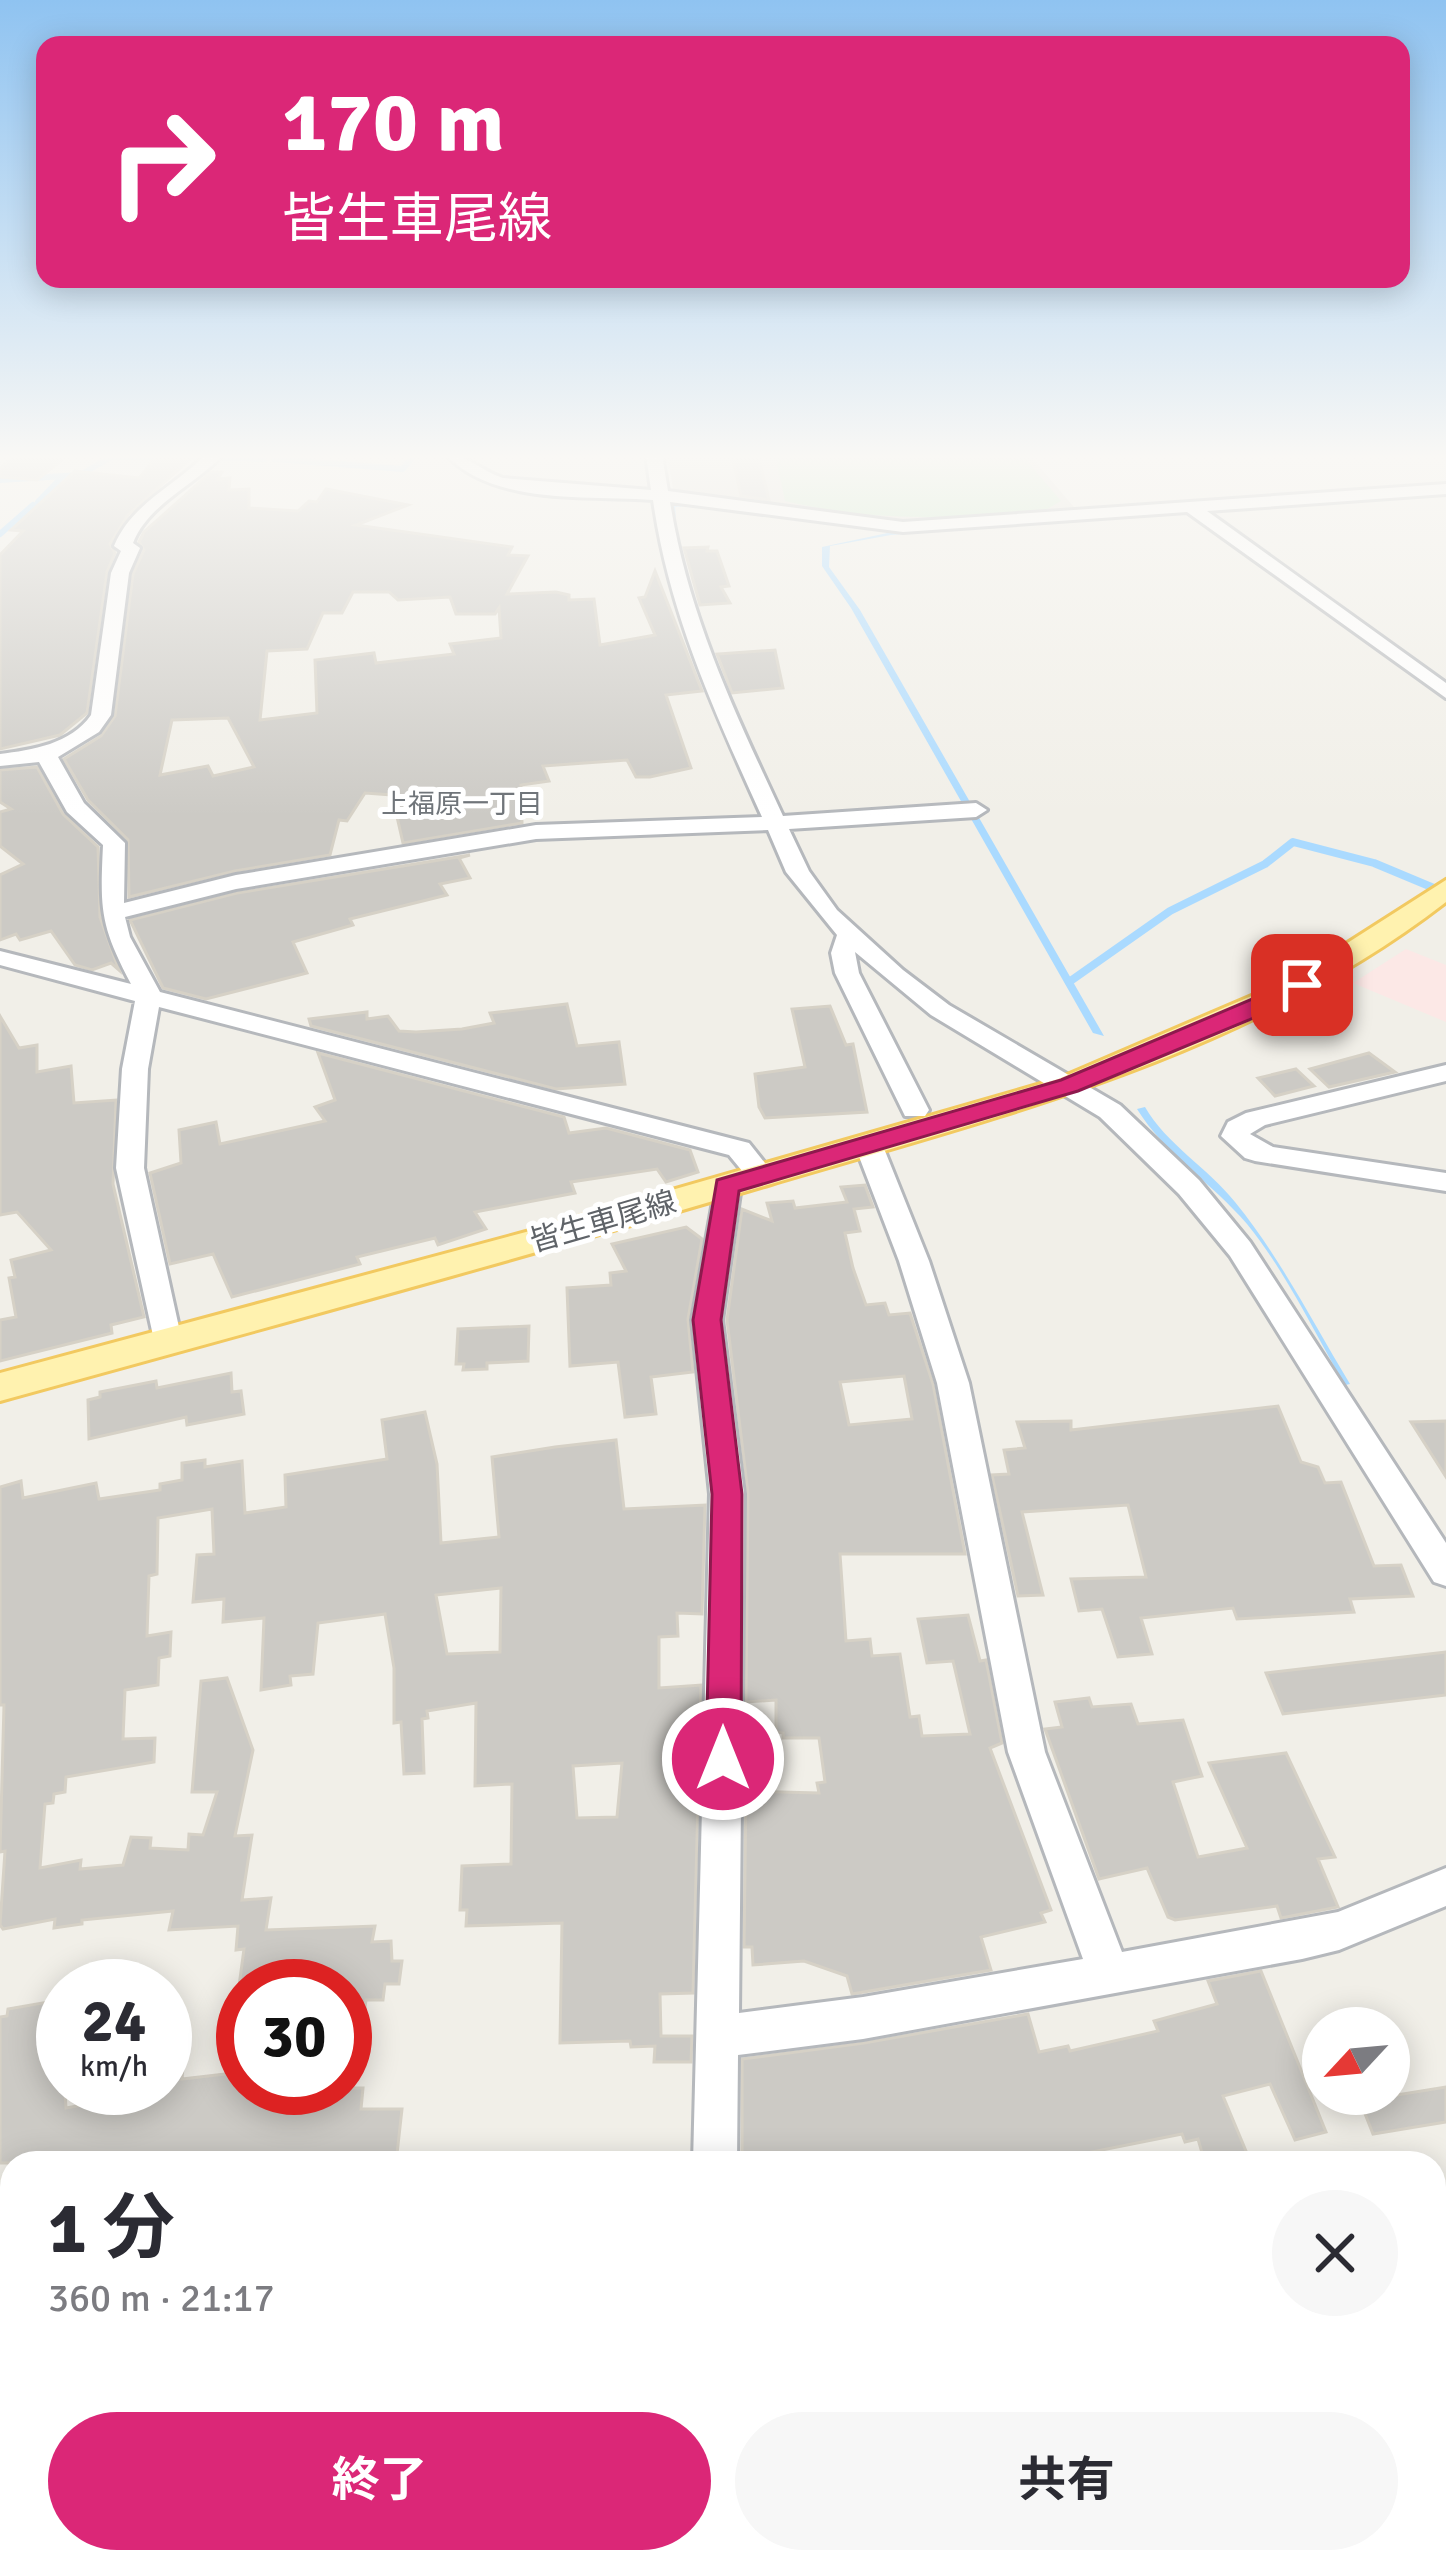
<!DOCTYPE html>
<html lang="ja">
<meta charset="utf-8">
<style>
:root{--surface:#fff;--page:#f7f7f7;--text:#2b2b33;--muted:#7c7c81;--accent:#db2777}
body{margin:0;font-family:Signika,"Noto Sans JP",sans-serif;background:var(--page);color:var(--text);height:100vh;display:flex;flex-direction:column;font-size:45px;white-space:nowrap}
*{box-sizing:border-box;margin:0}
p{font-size:39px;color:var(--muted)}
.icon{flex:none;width:66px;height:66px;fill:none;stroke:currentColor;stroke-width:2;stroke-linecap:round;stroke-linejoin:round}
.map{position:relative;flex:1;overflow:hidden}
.drawer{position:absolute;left:0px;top:2151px;width:1446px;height:423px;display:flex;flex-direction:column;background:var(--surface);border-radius:36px 36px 0 0;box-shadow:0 6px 30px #0003}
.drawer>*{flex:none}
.hud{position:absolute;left:36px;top:36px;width:1374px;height:252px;border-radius:24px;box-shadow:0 6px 30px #0003;background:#db2777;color:#fff;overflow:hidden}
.needle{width:78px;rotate:244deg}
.fabs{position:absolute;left:1302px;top:2007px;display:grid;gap:24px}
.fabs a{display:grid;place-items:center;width:108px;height:108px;border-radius:50%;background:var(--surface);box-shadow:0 6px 30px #0003;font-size:60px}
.speed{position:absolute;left:36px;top:1959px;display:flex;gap:24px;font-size:60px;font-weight:700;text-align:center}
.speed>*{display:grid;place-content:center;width:156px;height:156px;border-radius:50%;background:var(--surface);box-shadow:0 6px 30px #0003;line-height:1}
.speed small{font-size:30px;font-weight:400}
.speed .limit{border:18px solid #d22;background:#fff;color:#111}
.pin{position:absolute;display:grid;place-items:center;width:102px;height:102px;color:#fff;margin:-51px;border-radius:24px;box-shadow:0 6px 18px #0006}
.me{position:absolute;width:132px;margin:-66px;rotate:0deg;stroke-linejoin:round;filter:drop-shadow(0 0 9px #0008)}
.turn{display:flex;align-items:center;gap:42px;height:252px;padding:0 48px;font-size:54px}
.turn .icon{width:156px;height:156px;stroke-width:2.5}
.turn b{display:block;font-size:84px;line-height:102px}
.round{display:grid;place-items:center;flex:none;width:126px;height:126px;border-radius:63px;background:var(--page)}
.summary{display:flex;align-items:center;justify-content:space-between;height:204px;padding:0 48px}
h1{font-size:72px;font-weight:700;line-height:90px}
.cta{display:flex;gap:24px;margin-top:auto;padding:24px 48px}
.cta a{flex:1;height:138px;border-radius:72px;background:var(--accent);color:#fff;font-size:48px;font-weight:700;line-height:138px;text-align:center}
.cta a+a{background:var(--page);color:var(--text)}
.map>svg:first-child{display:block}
.education{fill:#e1ded6}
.medical{fill:#fce8e6}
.green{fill:#c5e8c5}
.water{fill:#aadaff}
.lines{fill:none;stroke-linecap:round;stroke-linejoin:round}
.stream-far1{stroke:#aadaff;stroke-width:6}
.stream{stroke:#aadaff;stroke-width:8}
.building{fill:#cccac5;stroke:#d6d1c6;stroke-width:3;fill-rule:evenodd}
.minor-casing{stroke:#b5b8bc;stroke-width:6}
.major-casing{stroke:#f2c960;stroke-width:6}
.minor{fill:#fff;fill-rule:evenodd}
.major{fill:#fff2af;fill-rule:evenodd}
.route{fill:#db2777;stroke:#8e194d;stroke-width:3}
.labels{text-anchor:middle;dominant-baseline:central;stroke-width:10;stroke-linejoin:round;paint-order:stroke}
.far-neighbourhood-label{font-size:27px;fill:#70757a;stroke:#fff}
.street-label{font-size:30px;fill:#5f6368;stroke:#fff}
</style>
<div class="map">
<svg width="1446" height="2573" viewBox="0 0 1446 2573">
<rect width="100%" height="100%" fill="#f1efe8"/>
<polygon class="education" points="668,455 1029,455 1080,514 905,525 729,498 674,496"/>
<polygon class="medical" points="1406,949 1446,965 1446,1022 1353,983"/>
<path class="green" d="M775,455H1022L1061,501L1044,511C950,518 878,523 785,501Z"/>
<g class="water">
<polygon points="1446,491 891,535 830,546 829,567 860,610 1104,1036 1093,1033 851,608 822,566 822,547 892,532"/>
<path d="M1145,1107C1166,1144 1208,1168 1235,1202C1280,1257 1313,1323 1350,1384L1345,1385C1314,1332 1286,1272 1247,1224C1213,1184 1164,1153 1137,1109Z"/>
</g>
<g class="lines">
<g class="stream-far1">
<polyline points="216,457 264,459"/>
<polyline points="274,459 403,469 414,455"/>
<polyline points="0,480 80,475 111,457 199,457"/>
<polyline points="38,502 61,478"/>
<polyline points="673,522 672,504 687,503"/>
<polyline points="0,534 33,505"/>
</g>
<polyline class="stream" points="1069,982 1170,911 1265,864 1293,842 1374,863 1446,893"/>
</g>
<g class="building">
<polygon points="17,455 68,455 37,480 0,477 0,468"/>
<polygon points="732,455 758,455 769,500 741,496"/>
<polygon points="156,458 189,460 128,515 110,544 115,553 107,572 87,713 60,735 0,749 0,555 23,531 11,530 75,471 139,478"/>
<path d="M211,472H222L218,479L230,478L229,490L249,489V508L298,511L309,501L317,502L326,489L408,505L356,525L512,547L508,555L528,556L507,594L556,592L569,595V600L594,599L600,645L655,635L639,598L645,597L655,571L702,691L666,695L691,768L650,777H636L627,760L543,766L549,781L521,785L522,823L403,843L392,795L365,793L347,821L339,820L330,855L235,871L129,897L128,840L88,800L64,759L101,736L115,716L133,574L144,550L139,542L144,532ZM353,592H389L398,600L450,597L456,614H495L499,608L501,638L450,644L454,654L376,663L374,653L315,660L317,713L260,720L267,651L307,649L323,613H342ZM228,718L254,767L213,776L208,766L160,775L172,720Z"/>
<polygon points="708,547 707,551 717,551 729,586 721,587 730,603 700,605 684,548"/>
<polygon points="775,650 783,688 732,693 717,654"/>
<polygon points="37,767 63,814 98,847 100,917 119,970 111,963 92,970 75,965 51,931 20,940 16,934 0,940 0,875 23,864 0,846 0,812 11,809 0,802 0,770"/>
<polygon points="470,855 459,858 470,878 440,884 447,895 350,919 353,925 293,942 307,973 206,999 163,988 130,920 237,893"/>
<polygon points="567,1004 577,1046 619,1042 625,1084 556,1089 311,1026 309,1019 367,1012 367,1019 388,1016 399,1031 416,1032 462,1029 494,1023 490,1013"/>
<polygon points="830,1006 846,1045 853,1044 867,1112 765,1118 759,1107 755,1074 805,1067 792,1009"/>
<polygon points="0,1016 19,1048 37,1045 37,1072 71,1066 74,1103 116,1100 113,1184 144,1317 111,1325 112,1333 0,1361 0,1320 16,1317 9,1278 15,1277 11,1260 51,1250 17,1212 0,1215"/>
<polygon points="318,1053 564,1117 569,1133 606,1128 690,1150 698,1172 666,1182 657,1169 571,1182 575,1193 475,1212 486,1229 438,1245 435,1238 357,1257 360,1264 232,1297 213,1254 170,1264 150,1173 181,1163 179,1130 216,1122 220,1144 325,1121 315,1107 335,1100"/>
<polygon points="1369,1053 1395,1072 1329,1087 1310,1069"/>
<polygon points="1296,1069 1314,1086 1275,1096 1258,1078"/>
<path d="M865,1185L873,1207L854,1209L860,1231L845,1233L853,1268L866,1305L885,1303L889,1315L910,1313L933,1384L965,1554H840L846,1641L870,1639L872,1656L900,1654L910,1717L919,1716L922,1736L970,1734L953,1661L927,1663L918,1619L968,1615L980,1661L986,1660L1002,1743L990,1748L1051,1910L1041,1913L1045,1922L981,1937L991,1970L852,1994L847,1976L804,1961L753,1965L752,1947H744L746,1791L819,1793L817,1783L825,1782L819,1738H783V1733L776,1732V1700L746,1702L748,1493L727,1320L742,1209L772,1221L767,1203L793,1201L795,1208L847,1202L841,1187ZM904,1376L912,1419L849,1425L840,1382Z"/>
<polygon points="686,1227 702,1239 688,1319 693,1372 651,1377 656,1414 625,1417 618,1362 570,1366 567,1288 611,1285 610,1273 626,1271 612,1244"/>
<polygon points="529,1326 528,1361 487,1363 487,1369 463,1370 464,1364 456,1364 458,1329"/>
<polygon points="231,1373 232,1392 241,1391 244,1414 187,1425 186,1417 89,1439 88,1400 100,1397 100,1392 156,1381 157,1388"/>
<polygon points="1278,1406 1301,1462 1318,1467 1325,1483 1341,1482 1374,1566 1401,1565 1413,1596 1350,1599 1354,1612 1237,1619 1233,1608 1141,1618 1152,1654 1118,1657 1102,1609 1079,1611 1071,1579 1146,1577 1128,1505 1022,1512 1043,1595 1018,1596 992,1475 1009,1474 1004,1450 1025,1448 1017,1422 1071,1421 1071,1430"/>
<path d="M425,1412L437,1464L441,1543L499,1537L492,1457L555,1447L616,1440L624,1509L705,1505L702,1614L677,1613L678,1636L659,1637V1688L701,1685L693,1993L660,1994L661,2036H692L691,2062H654L655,2046L631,2047L630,2041L560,2043L562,1923L466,1926L467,1910H460L462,1866L511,1864L512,1784L475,1786L476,1703L427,1711L428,1718L422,1719L424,1773L404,1774L401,1722L394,1723V1668L385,1614L318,1623L313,1674L290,1676L291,1685L261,1690L264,1618L223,1622L224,1599L193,1602L197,1555L214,1554L212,1509L158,1518L157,1574L149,1576L147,1636L171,1632L170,1656L159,1658L158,1685L125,1690L123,1739L155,1738L154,1762L66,1777L65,1792L54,1794L53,1803L45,1804L40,1868L81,1860L80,1869L123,1865L131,1837L151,1838L150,1848L188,1850L189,1834L203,1835L217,1792H192L201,1681L227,1678L253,1750L235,1836L252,1835L242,1900L271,1898L266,1930L375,1926L372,1942L391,1941L392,1961H402L399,1984H385L383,2000H366L359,2050L345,2049V1986H239L244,1949L236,1950L238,1926L169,1930L173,1911L82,1920V1924L54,1928L55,1919L3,1929L0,1925L5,1851L0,1852L4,1705H0V1487L21,1481L23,1498L96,1483L99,1499L160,1490V1484L182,1480V1463L205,1460V1467L242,1461L245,1513L286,1507L285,1475L387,1459L382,1420ZM501,1588L500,1652L447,1654L436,1595ZM622,1763L617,1817L577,1818L573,1766Z"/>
<polygon points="1446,1421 1446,1477 1411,1422"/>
<polygon points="1446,1652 1446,1695 1283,1714 1266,1673"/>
<polygon points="1089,1698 1092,1707 1131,1704 1138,1724 1183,1720 1202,1776 1173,1782 1198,1857 1247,1848 1209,1763 1286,1753 1335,1857 1318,1859 1338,1907 1281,1918 1277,1906 1175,1920 1168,1917 1147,1868 1099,1879 1045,1729 1062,1727 1055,1702"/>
<polygon points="1261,1971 1326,2132 1295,2140 1270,2084 1223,2096 1251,2163 1205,2163 1198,2139 1185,2142 1182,2134 1037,2163 742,2163 742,2059 864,2043 1028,2014 1039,2052 1068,2046 1070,2051 1158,2031 1154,2021 1217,2004 1208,1981"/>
<polygon points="48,2002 44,2050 49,2049 48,2059 63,2057 66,2108 121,2098 127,2088 165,2088 165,2023 187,2020 182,2079 243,2072 243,2088 363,2088 361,2109 402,2109 396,2163 0,2163 0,2017 7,2016 8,2009"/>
<polygon points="1446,2087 1446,2122 1373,2134 1360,2101"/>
</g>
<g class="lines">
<defs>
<g id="minor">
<path d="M205,455H223C195,485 148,504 133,543L140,548L129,573L111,715L99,732L58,757L84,803L125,843L124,903L236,875L536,825L762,817C715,713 669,614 653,500C587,495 495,506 446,455C469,455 481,471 503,478L651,490L646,455H662L668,491L903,522L1446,484V494L1207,511L1446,683V698L1187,512L903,532L670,502C688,615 735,713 783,816L976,803L987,810L976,817L789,829L809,871L837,910L903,970L949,1005L1120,1105L1199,1180L1250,1242L1446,1543V1586L1434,1582L1230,1256L1179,1194L1100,1117L931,1015L855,952L859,973L929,1110L925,1116H905L835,973L831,953L837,935L786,872L768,830L536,839L236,889L125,917L130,937L160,992L749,1143L776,1177L772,1183H752L729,1155L159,1007L148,1069L144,1168L182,1341L178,1349H156L116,1168L122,1069L135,1001L0,965V951L131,984C100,925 100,910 103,845L67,812L39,762L0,766V754C32,750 71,744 91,715L111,573L121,551L114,546C132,503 174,487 205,455Z"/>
<polygon points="1446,1065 1446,1081 1265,1125 1250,1134 1273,1147 1446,1173 1446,1191 1255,1161 1245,1158 1221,1136 1228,1122 1246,1113"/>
<polygon points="869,1137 883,1146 929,1261 969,1383 1045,1752 1122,1952 1338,1912 1446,1868 1446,1906 1339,1950 1302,1959 863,2039 738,2055 737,2163 693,2163 710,1494 692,1320 717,1179 737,1179 741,1186 722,1320 744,1494 739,2013 863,1997 1083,1959 1008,1752 937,1383 899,1261 855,1146"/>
<polygon points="12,2224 12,2270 0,2271 0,2225"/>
<rect x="687" y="2562" width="52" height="11"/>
</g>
<path id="major" d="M1446,880V902C1250,1054 1005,1115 771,1184C515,1260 257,1330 0,1401V1373L526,1232L1058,1079L1291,979Z"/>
</defs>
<use href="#minor" class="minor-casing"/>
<use href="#major" class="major-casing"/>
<use href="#minor" class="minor"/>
<use href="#major" class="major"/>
</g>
<linearGradient id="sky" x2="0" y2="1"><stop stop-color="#8fc3f1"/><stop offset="0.56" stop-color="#f9f8f5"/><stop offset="1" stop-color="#f9f8f5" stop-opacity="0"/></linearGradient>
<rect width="1446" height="816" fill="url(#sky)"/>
<polygon class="route" points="1302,978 1310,980 1310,990 1249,1020 1078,1091 739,1191 721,1320 742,1494 741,1759 735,1769 723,1774 711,1769 706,1759 712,1494 693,1320 717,1180 1061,1080"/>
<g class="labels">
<g class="far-neighbourhood-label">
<text x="462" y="804">上福原一丁目</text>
</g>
<g class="street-label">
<text transform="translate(603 1222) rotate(-16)">皆生車尾線</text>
</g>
</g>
</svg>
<div class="fabs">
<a><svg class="needle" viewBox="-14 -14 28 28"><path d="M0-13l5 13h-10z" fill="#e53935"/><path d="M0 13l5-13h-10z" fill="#7c7c81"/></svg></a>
</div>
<div class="speed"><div>24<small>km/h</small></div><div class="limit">30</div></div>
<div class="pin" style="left:1302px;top:985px;background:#d93025"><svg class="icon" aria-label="arrive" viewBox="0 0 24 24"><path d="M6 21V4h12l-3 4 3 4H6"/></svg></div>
<svg class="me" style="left:723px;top:1759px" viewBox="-20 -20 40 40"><circle r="17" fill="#db2777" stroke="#fff" stroke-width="3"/><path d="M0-11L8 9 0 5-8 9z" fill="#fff"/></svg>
<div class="hud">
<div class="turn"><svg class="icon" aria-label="right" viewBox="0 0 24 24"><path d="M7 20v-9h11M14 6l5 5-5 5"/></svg><div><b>170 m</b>皆生車尾線</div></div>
</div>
<section class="drawer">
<div class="summary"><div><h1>1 分</h1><p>360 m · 21:17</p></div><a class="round"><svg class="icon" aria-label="close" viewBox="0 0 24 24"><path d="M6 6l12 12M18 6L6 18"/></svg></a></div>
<div class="cta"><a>終了</a><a>共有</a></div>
</section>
</div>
